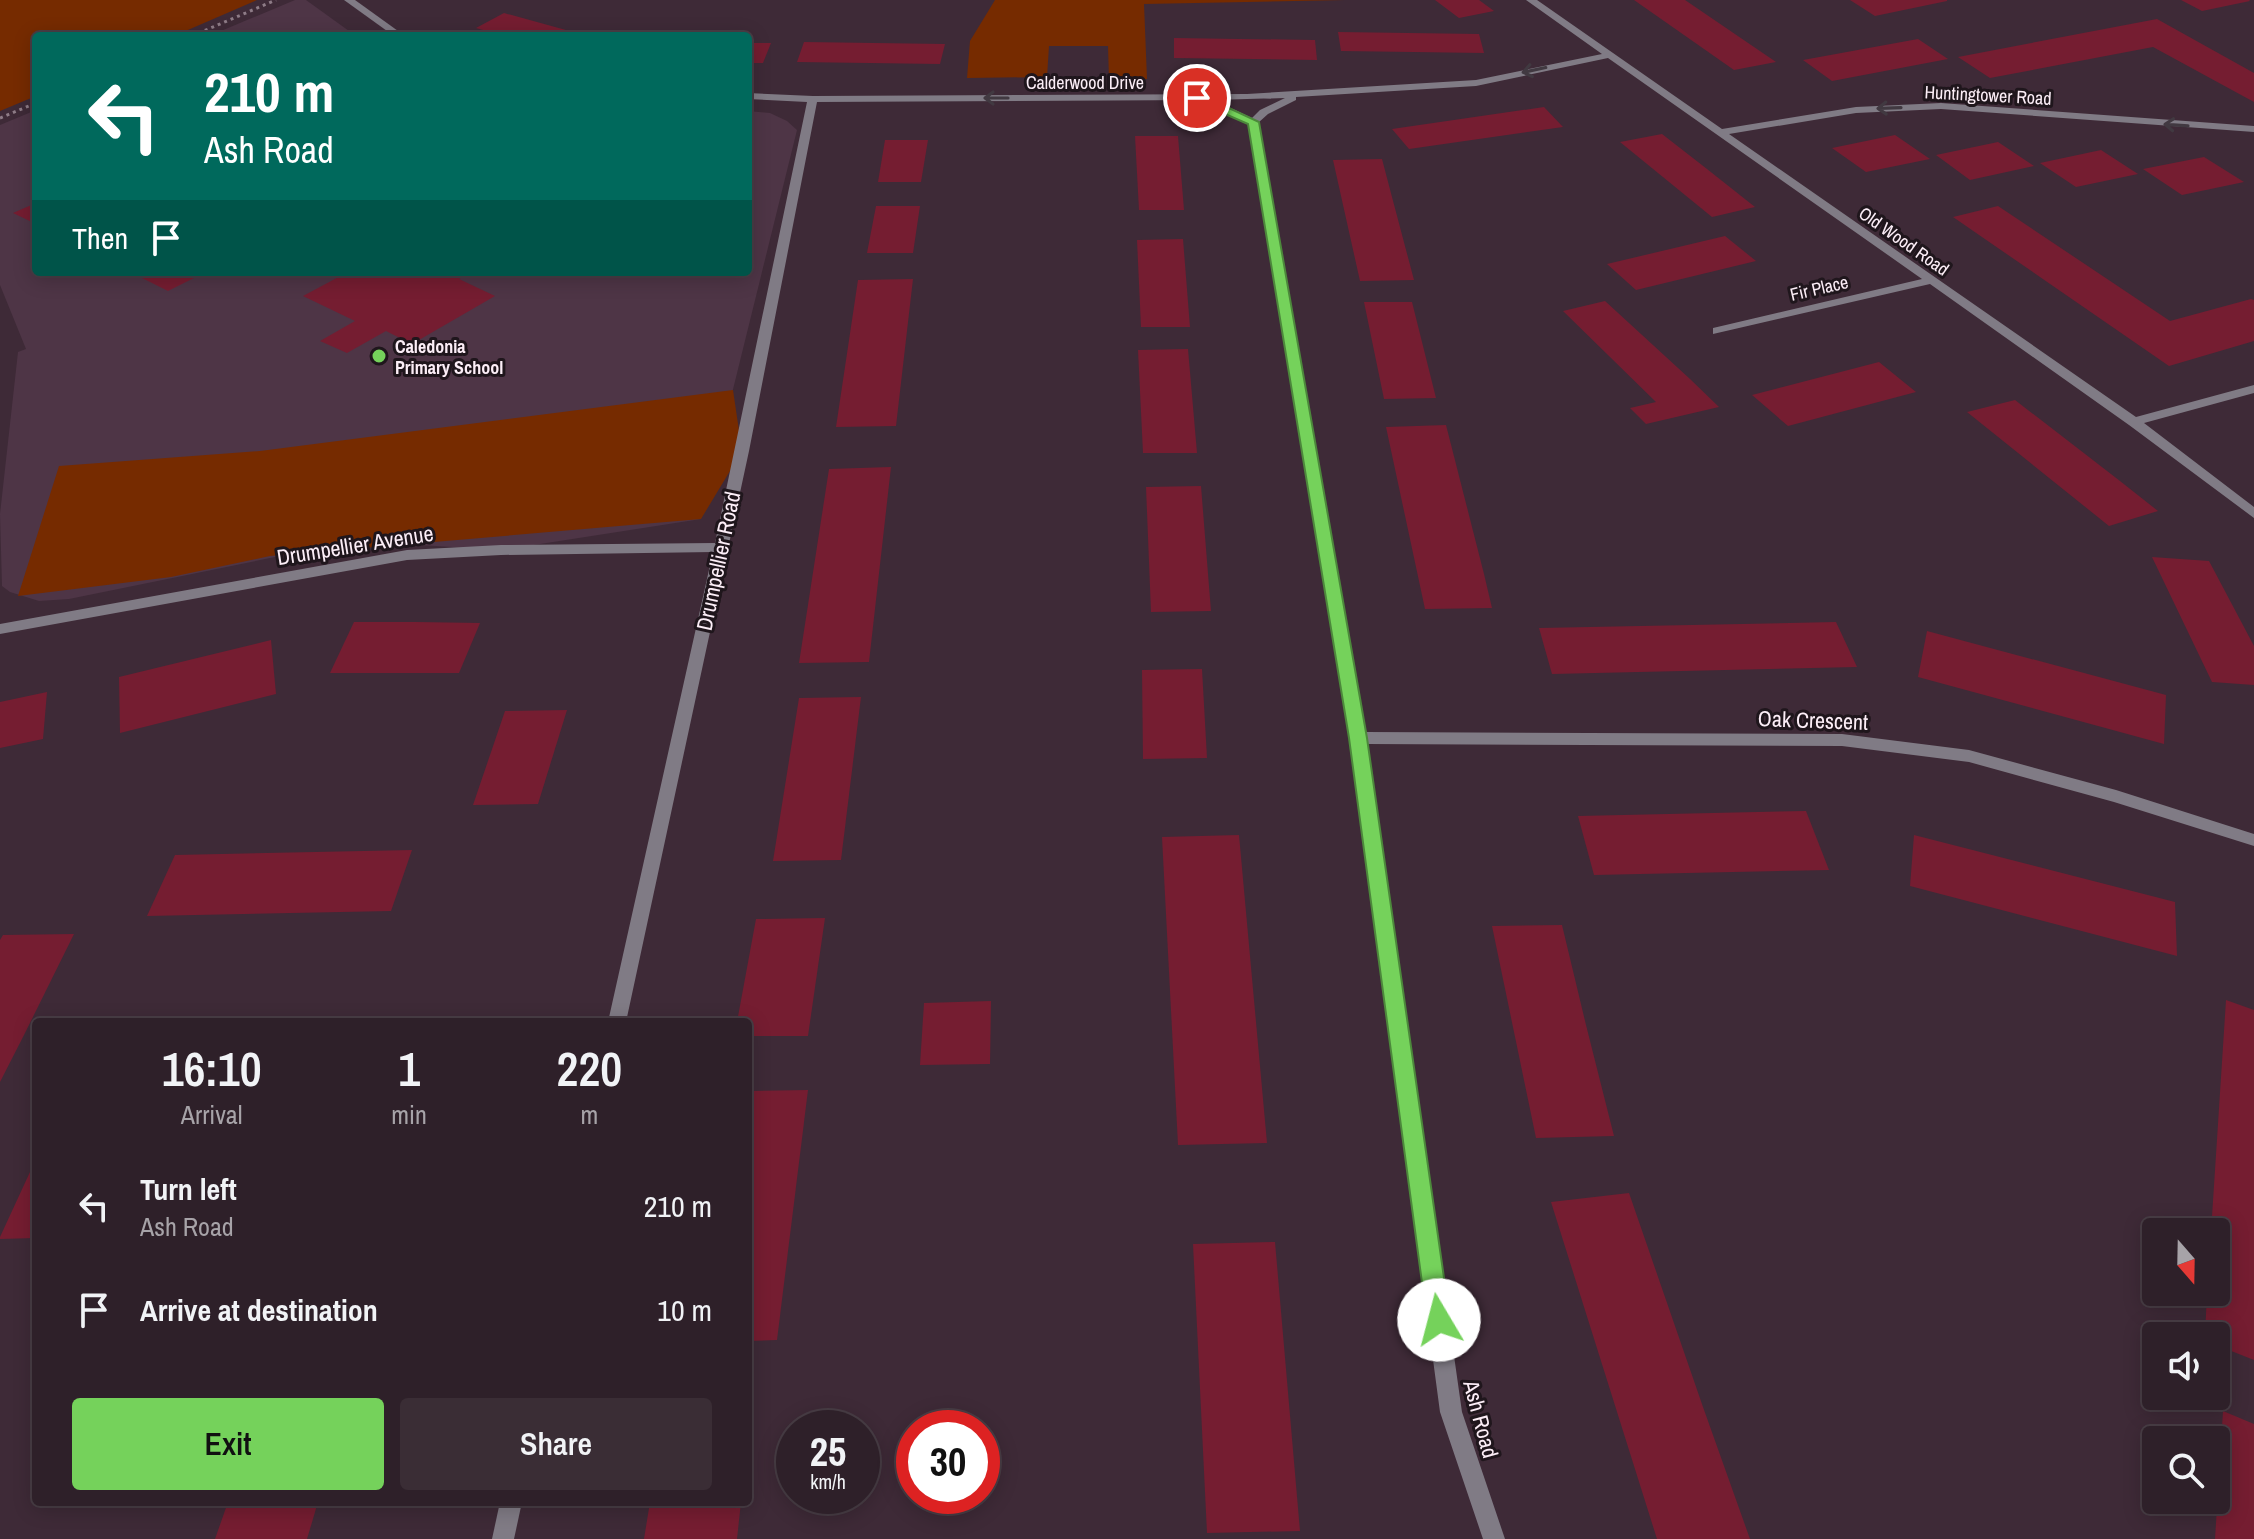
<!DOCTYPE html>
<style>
:root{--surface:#2e2029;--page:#3a2d35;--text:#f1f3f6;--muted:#a7a3a8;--line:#493e46;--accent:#75d25b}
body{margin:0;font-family:"Archivo Narrow",sans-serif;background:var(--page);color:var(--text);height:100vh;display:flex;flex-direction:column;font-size:30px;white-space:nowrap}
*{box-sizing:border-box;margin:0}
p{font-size:26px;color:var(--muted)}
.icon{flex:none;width:44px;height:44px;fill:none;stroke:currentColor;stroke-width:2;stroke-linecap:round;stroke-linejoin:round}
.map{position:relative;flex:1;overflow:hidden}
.drawer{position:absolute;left:32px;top:1018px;width:720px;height:488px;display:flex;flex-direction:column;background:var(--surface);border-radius:8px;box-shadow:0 4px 20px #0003,0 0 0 2px var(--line)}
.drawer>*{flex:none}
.banner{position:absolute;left:32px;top:32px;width:720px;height:244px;border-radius:8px;box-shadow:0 4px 20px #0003,0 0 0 2px var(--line);background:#00695c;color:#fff;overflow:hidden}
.needle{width:52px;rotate:160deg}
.controls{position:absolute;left:2142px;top:1218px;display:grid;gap:16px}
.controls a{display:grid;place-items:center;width:88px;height:88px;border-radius:8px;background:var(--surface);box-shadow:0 4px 20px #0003,0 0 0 2px var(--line);font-size:40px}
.speed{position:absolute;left:776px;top:1410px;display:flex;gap:16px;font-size:40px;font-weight:700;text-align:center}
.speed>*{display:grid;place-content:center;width:104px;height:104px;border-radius:50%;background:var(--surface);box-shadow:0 4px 20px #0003,0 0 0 2px var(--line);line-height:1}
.speed small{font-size:20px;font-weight:400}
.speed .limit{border:12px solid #d22;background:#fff;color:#111}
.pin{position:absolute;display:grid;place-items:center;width:68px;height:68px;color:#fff;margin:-34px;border:4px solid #fff;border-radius:50%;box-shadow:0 2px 8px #0007}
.me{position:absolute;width:88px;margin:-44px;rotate:352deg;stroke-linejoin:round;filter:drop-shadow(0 0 6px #0008)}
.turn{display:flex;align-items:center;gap:28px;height:168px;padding:0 40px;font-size:36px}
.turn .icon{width:104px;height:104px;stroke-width:2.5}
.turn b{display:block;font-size:56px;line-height:68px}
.then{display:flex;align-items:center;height:76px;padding:0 40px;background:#0003;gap:16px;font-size:30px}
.eta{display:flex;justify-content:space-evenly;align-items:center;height:136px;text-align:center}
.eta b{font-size:48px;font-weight:600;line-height:56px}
.button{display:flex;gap:16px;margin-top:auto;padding:16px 40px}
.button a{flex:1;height:92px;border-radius:8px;background:var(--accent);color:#111;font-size:32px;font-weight:600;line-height:92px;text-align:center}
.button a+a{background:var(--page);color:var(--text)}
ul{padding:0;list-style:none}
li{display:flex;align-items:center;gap:24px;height:104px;padding:0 40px}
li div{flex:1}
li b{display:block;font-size:30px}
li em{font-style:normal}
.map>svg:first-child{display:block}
.built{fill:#4e3546}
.green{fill:#762b00}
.building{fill:#751d31}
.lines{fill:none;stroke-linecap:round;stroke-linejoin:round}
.path{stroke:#8e7c87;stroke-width:3;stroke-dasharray:3 4;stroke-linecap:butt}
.minor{fill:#807b85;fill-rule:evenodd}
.oneway{stroke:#413941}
.route{fill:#75d25b;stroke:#4c883b;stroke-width:2}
.poi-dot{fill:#75d25b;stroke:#1f161c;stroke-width:3}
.labels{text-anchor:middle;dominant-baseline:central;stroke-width:6;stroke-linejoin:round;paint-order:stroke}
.far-street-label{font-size:18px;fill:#fceef7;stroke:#1f161c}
.far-poi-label{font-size:18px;font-weight:bold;fill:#fceef7;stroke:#1f161c;text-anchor:start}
.street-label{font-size:22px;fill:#fceef7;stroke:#1f161c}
</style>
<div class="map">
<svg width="2254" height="1539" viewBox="0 0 2254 1539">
<rect width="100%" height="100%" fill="#3e2a37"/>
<g class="built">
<polygon points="295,0 306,0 356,36 209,36"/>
<polygon points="36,110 36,272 748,272 748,111 770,113 787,121 797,130 701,519 501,550 354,541 69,599 39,601 10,592 2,586 0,514 18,352 26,349 0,285 0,125"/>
</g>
<g class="green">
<polygon points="0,0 257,0 174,36 36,36 36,96 0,111"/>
<polygon points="995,0 1345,0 1144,4 1147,79 1109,79 1108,46 1049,46 1047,77 967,78 970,41"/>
<polygon points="733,390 742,451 701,519 270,556 171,577 18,596 59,466 260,451"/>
</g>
<g class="building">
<polygon points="1435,0 1479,0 1494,11 1459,18"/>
<polygon points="1634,0 1685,0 1776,62 1734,70"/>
<polygon points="1850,0 1947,0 1947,1 1875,16"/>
<polygon points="2181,0 2249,0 2250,1 2202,11"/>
<polygon points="504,13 584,35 584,36 504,36 476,28"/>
<polygon points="2157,19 2254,73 2254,102 2153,47 1990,78 1958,57"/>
<polygon points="1338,32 1479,34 1484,53 1341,51"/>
<polygon points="1174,38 1315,40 1317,60 1174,58"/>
<polygon points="1918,39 1948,59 1832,81 1803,60"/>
<polygon points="804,42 874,43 945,44 940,64 797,62"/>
<polygon points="748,43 771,43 763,63 748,63"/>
<polygon points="1544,107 1563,127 1409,149 1392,129"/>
<polygon points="1662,134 1707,169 1755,207 1712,217 1620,142"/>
<polygon points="1895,135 1930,159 1866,172 1832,148"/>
<polygon points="1135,136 1178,136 1184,210 1139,210"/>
<polygon points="885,140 928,140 921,182 878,182"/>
<polygon points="1998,142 2034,166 1970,180 1936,155"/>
<polygon points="2101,150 2138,174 2076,187 2040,163"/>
<polygon points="2204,157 2244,182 2182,195 2143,169"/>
<polygon points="1382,159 1392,197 1414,280 1360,281 1333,160"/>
<polygon points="36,203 36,224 13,213"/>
<polygon points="876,206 920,206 913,253 867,253"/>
<polygon points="1998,206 2170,321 2251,299 2254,300 2254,341 2169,366 1953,217"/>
<polygon points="1725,236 1756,261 1636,290 1607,264"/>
<polygon points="1183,239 1190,327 1141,327 1137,240"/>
<polygon points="130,272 206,272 168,291"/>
<polygon points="348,272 472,272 459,279 495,296 412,344 386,331 347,353 320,341 355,321 303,296"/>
<polygon points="913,279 896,426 836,427 858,280"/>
<polygon points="1605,301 1690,379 1719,407 1646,424 1630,408 1656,402 1563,311"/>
<polygon points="1364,302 1412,302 1436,398 1384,399"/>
<polygon points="1188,349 1197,453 1143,453 1138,350"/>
<polygon points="1879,362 1916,392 1788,426 1752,395"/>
<polygon points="2015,400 2120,481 2158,511 2109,526 1967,412"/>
<polygon points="1446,425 1484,574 1492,608 1425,609 1386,427"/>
<polygon points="891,467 869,662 799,663 829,469"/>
<polygon points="1201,486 1211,611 1151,612 1146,487"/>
<polygon points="2152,557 2209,561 2254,646 2254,685 2212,682"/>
<polygon points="354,622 416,622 480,623 459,673 330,673"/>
<polygon points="1836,622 1857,667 1552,674 1539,628"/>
<polygon points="1927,631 2166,695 2164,744 1918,677"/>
<polygon points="271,640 276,694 120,733 119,677"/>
<polygon points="1202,669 1207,758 1143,759 1142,670"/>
<polygon points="47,692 43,739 0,748 0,702"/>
<polygon points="861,697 841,860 773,861 799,698"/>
<polygon points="567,710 538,804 473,805 505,711"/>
<polygon points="1806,811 1829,870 1594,875 1578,816"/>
<polygon points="1239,835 1267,1143 1178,1145 1162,837"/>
<polygon points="1914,835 2175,902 2177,956 1910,886"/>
<polygon points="412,850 391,911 147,916 175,855"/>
<polygon points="825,918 808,1036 748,1036 748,1022 737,1022 756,919"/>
<polygon points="1562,925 1586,1025 1614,1136 1536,1138 1492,926"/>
<polygon points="74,934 24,1035 0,1082 0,940 3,935"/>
<polygon points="2226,1000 2254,1010 2254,1360 2216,1345 2216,1336 2205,1336 2207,1292 2216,1292 2216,1232 2211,1232"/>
<polygon points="991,1001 990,1064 920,1065 924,1003"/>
<polygon points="808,1090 777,1340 748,1341 748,1091"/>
<polygon points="36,1159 36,1238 0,1239 0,1237"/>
<polygon points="1629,1193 1703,1407 1750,1539 1657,1539 1551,1202"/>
<polygon points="1275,1242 1300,1531 1207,1533 1193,1244"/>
<polygon points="2223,1411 2254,1424 2254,1539 2215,1539"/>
<polygon points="228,1502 318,1502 307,1539 215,1539"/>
<polygon points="650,1502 741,1502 737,1539 644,1539"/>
</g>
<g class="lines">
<g class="path">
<polyline points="192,36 276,0"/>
<polyline points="0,118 36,103"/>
</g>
<g class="minor">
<polygon points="344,0 355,0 405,36 394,36"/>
<path d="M1526,0H1537L1722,129L1856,107L1941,103L2254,126V132L1941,109L1856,113L1729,134L2136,417L2254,385V393L2144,423L2254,507V518L2129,425L1930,284L1713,334V328L1922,279L1608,58L1476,86L1296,97V100L1268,114L1258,123L1365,732L1842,734L1969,750L2116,790L2254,834V846L2114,802L1969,762L1842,746L1367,744L1462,1412L1505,1539H1483L1440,1412L1350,738L1248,124L1204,103L1203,100L817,102L749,451L626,1022H608L713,552L501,555L407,560L0,634V624L407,550L501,545L715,543L807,102L748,99V93L813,96L1247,94L1476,80L1602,54ZM1285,98L1260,110L1252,118L1214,100Z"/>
<polygon points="500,1502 522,1502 514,1539 492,1539"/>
</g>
</g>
<defs><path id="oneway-shaft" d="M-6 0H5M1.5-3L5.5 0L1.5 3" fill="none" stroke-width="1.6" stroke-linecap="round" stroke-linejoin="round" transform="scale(2)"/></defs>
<g class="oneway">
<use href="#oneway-shaft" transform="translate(1534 70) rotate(168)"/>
<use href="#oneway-shaft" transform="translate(996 98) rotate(180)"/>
<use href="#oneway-shaft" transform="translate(1889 108) rotate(178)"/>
<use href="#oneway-shaft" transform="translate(2176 125) rotate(-176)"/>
</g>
<polygon class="route" points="1193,95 1201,95 1259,122 1367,738 1450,1320 1447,1328 1439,1331 1430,1328 1427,1320 1349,738 1248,124 1193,100"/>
<circle class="poi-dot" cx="379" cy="356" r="8"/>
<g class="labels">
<g class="far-street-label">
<text x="1085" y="82">Calderwood Drive</text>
<text transform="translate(1988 95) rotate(3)">Huntingtower Road</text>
<text transform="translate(1904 241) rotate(35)">Old Wood Road</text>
<text transform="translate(1819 288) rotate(-13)">Fir Place</text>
</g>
<g class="far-poi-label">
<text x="395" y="346">Caledonia<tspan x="395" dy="21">Primary School</tspan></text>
</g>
<g class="street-label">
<text transform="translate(355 545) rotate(-9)">Drumpellier Avenue</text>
<text transform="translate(718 561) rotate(-78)">Drumpellier Road</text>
<text transform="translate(1813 720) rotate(2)">Oak Crescent</text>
<text transform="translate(1481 1419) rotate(75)">Ash Road</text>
</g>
</g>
</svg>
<div class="controls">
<a><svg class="needle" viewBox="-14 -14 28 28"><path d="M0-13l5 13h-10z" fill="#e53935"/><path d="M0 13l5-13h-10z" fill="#a7a3a8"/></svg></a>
<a><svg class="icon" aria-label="sound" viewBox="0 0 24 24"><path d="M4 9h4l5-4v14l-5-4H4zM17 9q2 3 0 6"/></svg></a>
<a><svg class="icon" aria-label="search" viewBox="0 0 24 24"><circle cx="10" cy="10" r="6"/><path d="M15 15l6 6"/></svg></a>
</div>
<div class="speed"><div>25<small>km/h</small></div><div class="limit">30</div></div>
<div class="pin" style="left:1197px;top:98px;background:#d93025"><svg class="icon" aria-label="arrive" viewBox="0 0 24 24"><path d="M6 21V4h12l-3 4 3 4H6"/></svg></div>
<svg class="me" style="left:1439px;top:1320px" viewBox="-20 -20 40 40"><circle r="19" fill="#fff"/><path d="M0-13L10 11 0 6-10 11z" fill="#75d25b"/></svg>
<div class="banner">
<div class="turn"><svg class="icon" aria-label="left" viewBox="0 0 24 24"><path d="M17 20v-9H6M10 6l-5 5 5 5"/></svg><div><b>210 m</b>Ash Road</div></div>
<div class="then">Then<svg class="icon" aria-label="arrive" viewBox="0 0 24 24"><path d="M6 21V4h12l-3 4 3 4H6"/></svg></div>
</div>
<section class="drawer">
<div class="eta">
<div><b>16:10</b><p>Arrival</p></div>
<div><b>1</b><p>min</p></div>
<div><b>220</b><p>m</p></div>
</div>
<ul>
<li><svg class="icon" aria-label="left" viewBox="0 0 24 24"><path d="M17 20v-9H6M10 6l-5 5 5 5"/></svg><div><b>Turn left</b><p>Ash Road</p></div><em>210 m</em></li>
<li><svg class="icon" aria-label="arrive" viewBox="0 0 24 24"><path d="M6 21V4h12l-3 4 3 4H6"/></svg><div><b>Arrive at destination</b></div><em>10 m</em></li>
</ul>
<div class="button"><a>Exit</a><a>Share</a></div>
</section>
</div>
